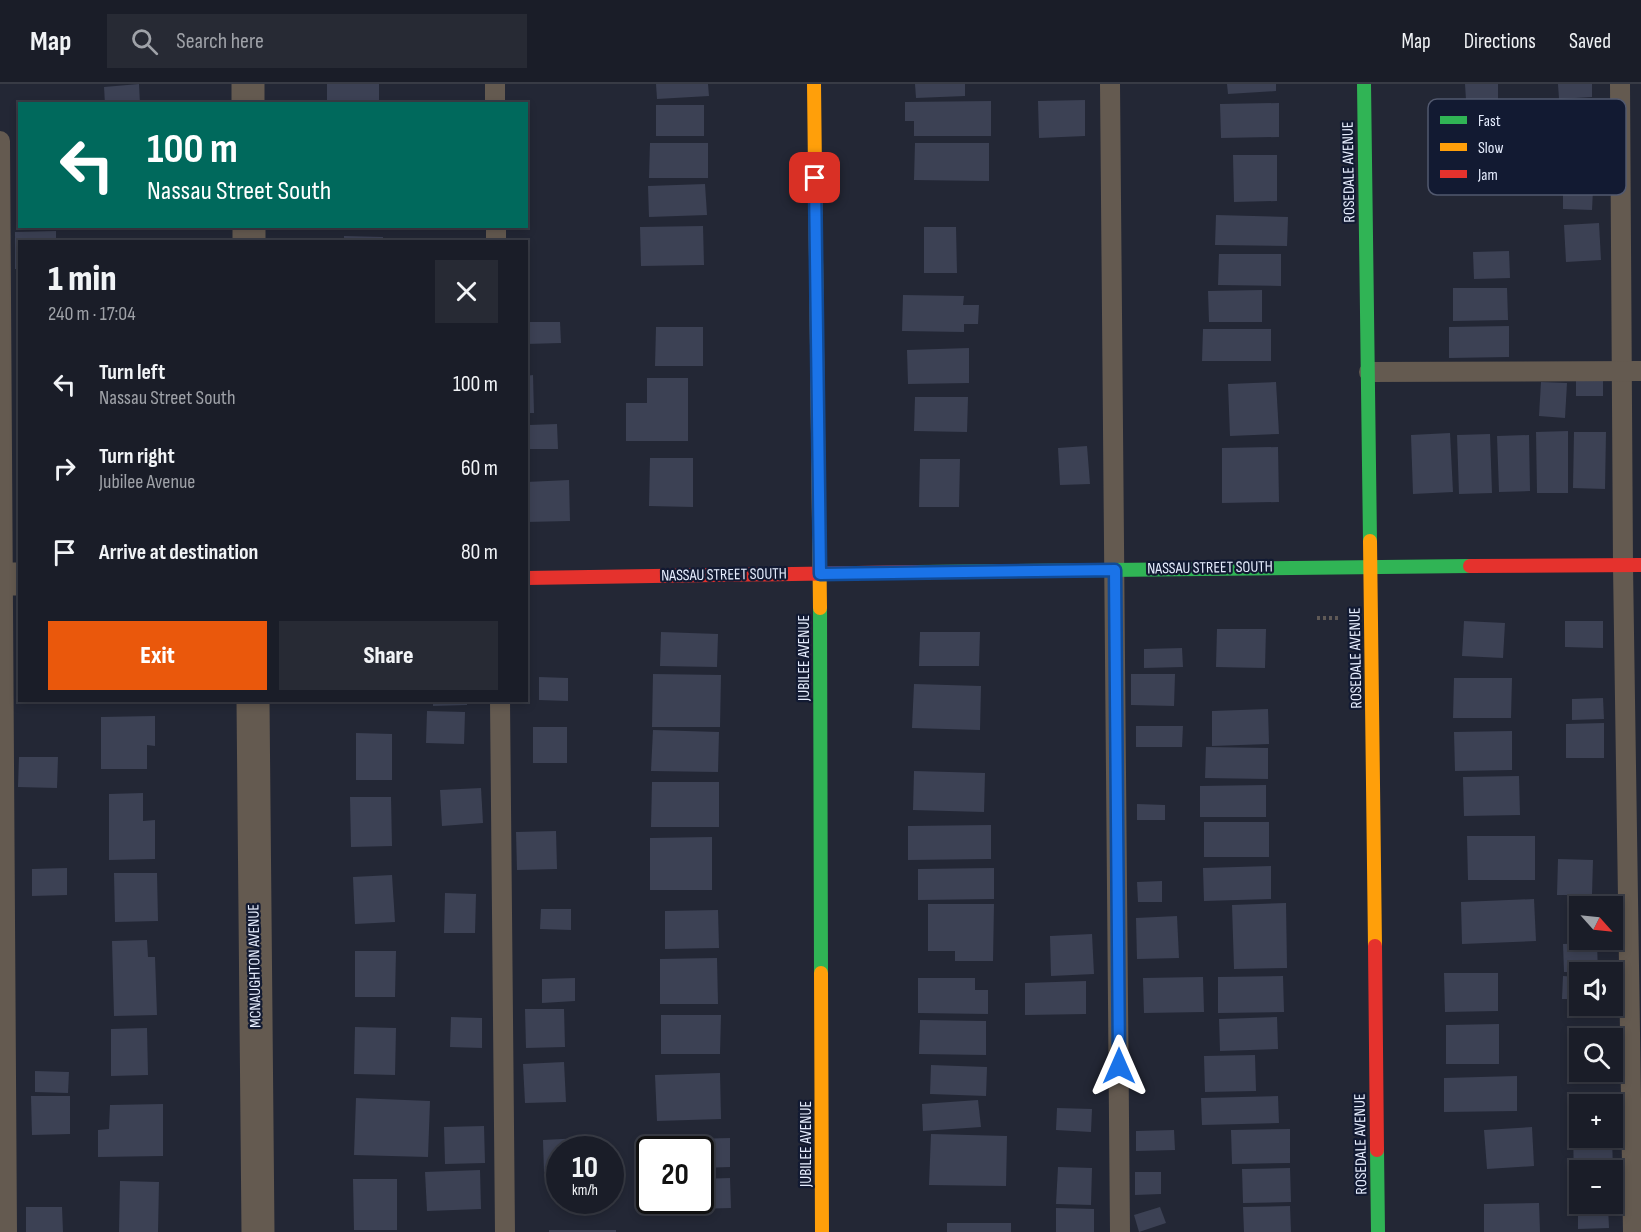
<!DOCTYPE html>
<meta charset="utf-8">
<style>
:root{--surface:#1a1d28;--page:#272a34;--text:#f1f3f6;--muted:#9fa2a8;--line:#383b45;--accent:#ea580c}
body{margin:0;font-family:"Sofia Sans Condensed",sans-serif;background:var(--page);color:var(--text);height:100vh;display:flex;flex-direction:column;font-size:22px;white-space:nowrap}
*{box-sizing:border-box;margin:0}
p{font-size:20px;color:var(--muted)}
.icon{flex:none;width:33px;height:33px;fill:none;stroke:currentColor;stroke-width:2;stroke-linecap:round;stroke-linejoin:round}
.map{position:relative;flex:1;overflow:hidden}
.panel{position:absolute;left:18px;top:156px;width:510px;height:462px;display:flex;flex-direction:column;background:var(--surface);border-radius:0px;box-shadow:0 3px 9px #0003,0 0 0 2px var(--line)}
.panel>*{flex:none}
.hud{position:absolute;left:18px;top:18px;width:510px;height:126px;border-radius:0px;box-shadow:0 3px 9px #0003,0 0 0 2px var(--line);background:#00695c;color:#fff;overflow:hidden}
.needle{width:39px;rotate:117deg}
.buttons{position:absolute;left:1569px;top:812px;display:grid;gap:12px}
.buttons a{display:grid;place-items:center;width:54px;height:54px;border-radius:0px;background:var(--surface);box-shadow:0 3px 9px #0003,0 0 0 2px var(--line);font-size:30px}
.speed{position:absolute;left:546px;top:1052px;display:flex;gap:12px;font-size:30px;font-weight:700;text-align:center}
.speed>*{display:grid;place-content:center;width:78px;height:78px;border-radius:50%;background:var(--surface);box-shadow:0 3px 9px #0003,0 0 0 2px var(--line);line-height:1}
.speed small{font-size:15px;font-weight:400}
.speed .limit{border:3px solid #111;border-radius:9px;background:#fff;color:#111}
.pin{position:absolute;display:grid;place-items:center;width:51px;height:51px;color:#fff;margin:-26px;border-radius:12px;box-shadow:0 3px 9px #0006}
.me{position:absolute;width:66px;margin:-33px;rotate:0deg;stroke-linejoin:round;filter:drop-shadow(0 0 4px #0008)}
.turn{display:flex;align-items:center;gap:21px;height:126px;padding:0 30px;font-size:27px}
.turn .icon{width:78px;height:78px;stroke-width:2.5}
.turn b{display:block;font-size:42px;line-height:51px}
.round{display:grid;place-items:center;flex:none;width:63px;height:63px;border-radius:0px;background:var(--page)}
.headline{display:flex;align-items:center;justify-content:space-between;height:102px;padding:0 30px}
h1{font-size:36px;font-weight:800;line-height:45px}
.button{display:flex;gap:12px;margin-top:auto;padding:12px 30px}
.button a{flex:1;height:69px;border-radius:0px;background:var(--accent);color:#fff;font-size:24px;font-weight:800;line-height:69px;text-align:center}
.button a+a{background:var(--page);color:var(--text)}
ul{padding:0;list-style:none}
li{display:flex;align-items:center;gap:18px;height:84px;padding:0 30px}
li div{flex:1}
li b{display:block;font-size:22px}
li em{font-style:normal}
header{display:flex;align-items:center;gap:36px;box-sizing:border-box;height:84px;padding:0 30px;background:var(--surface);border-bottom:2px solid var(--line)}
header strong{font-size:28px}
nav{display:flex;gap:33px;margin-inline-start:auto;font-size:21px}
.search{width:420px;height:54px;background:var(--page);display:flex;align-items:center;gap:15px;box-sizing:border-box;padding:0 21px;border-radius:0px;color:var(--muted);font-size:22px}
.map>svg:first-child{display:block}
.building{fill:#3c4154}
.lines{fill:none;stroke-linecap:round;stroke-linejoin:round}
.path{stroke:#5f5956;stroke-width:4;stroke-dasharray:3 3;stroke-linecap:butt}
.lane{stroke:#645a50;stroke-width:20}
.street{stroke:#645a50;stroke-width:33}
.fast{stroke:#30b455;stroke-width:14}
.slow{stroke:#ff9f0a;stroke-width:14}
.jam{stroke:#e5322d;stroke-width:14}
.route-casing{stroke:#114b97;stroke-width:15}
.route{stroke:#1a73e8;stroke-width:10}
.labels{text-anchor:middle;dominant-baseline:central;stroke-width:4.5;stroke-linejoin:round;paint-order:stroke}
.street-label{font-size:16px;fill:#e6edfe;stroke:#121a32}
.key{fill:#121a32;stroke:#52596f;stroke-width:1.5}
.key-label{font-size:16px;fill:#e6edfe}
</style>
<header>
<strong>Map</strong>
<div class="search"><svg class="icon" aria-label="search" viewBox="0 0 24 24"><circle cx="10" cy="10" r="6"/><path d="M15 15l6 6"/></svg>Search here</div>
<nav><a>Map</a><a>Directions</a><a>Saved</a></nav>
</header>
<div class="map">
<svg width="1641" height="1148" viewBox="0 0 1641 1148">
<rect width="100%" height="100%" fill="#232735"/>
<g class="building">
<polygon points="139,0 140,20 105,20 104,3"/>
<rect x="327" y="0" width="52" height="20"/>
<polygon points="656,0 708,0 709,12 657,15"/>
<polygon points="915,0 965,0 965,12 916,14"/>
<polygon points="1227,0 1276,0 1276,7 1228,10"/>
<polygon points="1465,0 1498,0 1498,50 1443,51 1443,17 1466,16"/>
<polygon points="1558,0 1592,0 1592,13 1559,15"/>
<polygon points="1085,16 1085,52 1039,54 1038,17"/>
<polygon points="991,17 991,52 914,52 914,37 905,37 905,18"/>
<polygon points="1279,19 1279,53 1221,54 1220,20"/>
<rect x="656" y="21" width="48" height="31"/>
<polygon points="650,59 708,59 708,94 649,94"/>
<polygon points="915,59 989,59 989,97 914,96"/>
<polygon points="1233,71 1277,71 1277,117 1234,118"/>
<polygon points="705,100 707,131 649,133 648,102"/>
<polygon points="1563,106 1593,106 1592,126 1563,125"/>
<polygon points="1216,131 1288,133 1287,162 1215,161"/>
<polygon points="1599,139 1601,176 1566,178 1564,141"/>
<polygon points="703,142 704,181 641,182 640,143"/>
<polygon points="924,143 956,143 957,189 924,189"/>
<polygon points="56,147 56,158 20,158 20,185 15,185 15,148"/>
<polygon points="344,152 383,153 383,158 344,158"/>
<polygon points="147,154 147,158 104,158 104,155"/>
<polygon points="1509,167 1510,194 1474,195 1473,168"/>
<polygon points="1219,170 1281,170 1281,202 1218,201"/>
<polygon points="1453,204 1507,204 1508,236 1453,237"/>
<polygon points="1262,206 1262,238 1209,238 1208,207"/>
<polygon points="903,211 964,212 963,221 979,221 978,240 964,240 964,248 902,247"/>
<polygon points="526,238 560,238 561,259 526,260"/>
<polygon points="1509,242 1509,273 1449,274 1449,243"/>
<polygon points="656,243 703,243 703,282 655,282"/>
<polygon points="1203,245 1271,245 1271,277 1202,277"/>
<polygon points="969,264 969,299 908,300 907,266"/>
<polygon points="533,291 534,329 526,329 526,292"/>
<polygon points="647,294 688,294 688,357 626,357 626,319 647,319"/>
<rect x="1576" y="295" width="27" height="17"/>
<polygon points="16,298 20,298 20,341 17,341"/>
<polygon points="1276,298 1279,350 1230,352 1228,300"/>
<polygon points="1541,298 1567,299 1565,334 1539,332"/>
<polygon points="915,313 968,313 967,348 914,347"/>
<polygon points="557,340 558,365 530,365 529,341"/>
<polygon points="1568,347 1568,409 1537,409 1536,348"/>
<polygon points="1574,348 1606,348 1605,405 1573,404"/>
<polygon points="1450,349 1453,408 1413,410 1411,351"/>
<polygon points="1490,350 1492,409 1459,410 1457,351"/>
<polygon points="1529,351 1530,407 1499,408 1497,352"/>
<polygon points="1087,362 1090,400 1060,401 1058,364"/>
<polygon points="1278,363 1279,418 1222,419 1222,364"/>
<polygon points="650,374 693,374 693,423 649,422"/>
<polygon points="920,375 960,375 959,423 919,423"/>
<polygon points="569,396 570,437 526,438 526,398"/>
<polygon points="1464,537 1505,539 1503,574 1462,572"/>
<polygon points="1565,537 1603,537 1603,564 1565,563"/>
<polygon points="1217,545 1266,545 1265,584 1216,583"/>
<polygon points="661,548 718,550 717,583 660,582"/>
<polygon points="920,548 980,548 979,582 919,582"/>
<polygon points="1182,564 1183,583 1144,584 1144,565"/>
<polygon points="653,590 721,591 720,643 652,643"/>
<polygon points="1131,590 1175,590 1174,622 1131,621"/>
<polygon points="539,593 568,594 568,617 539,616"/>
<polygon points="1454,594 1512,594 1511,634 1453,634"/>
<polygon points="914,600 981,602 980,646 912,644"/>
<polygon points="1603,614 1604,635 1572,636 1572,615"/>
<polygon points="433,616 467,616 467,621 433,622"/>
<polygon points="1268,625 1269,660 1212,662 1212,627"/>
<polygon points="427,627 465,628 464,660 426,659"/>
<polygon points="155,632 155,662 147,661 147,685 101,685 101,633"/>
<polygon points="1604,639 1604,674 1566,674 1566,640"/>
<polygon points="1136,642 1183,642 1182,663 1136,663"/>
<rect x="533" y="643" width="34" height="36"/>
<polygon points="653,646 719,648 718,688 651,687"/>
<polygon points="1512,647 1512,686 1455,687 1454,648"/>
<polygon points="356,649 392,650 392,696 356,696"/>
<polygon points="1206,663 1268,664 1268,695 1205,694"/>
<polygon points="19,673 58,673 57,704 18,703"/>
<polygon points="914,687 985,689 984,728 913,726"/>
<polygon points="1519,692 1520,731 1464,732 1463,693"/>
<polygon points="652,698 719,698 719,743 651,743"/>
<polygon points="1266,701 1266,733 1200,733 1200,702"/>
<polygon points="481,704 483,739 442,742 440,706"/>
<polygon points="143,709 143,737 155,736 155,775 109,776 109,710"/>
<polygon points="350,713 391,713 392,762 351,763"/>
<polygon points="1137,720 1165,721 1165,736 1137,736"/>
<rect x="1204" y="738" width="65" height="35"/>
<polygon points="991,741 991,775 908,776 908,742"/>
<polygon points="556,747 557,785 517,786 516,748"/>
<polygon points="1467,752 1535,752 1535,796 1468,796"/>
<polygon points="712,753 712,806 650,806 650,754"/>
<polygon points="1558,775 1593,776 1592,811 1557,811"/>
<polygon points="1271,782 1271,815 1204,817 1203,784"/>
<polygon points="67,784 67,811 32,812 32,785"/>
<polygon points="994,784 994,815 918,816 918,785"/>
<polygon points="114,789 157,789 158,837 115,838"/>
<polygon points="392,791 395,838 355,840 353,793"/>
<polygon points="1162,797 1162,818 1138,818 1137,798"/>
<polygon points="445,809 476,810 475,849 444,849"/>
<polygon points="1534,815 1536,857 1462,860 1461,818"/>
<polygon points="1286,819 1287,884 1234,885 1232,821"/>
<polygon points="928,820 994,820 993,877 955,877 955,867 928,867"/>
<polygon points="541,825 571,825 571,846 540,845"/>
<polygon points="718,826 719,864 665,865 665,827"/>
<polygon points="1177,832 1179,874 1137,875 1136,834"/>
<polygon points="1092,850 1094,890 1051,892 1050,852"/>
<polygon points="147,856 148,873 155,873 157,931 114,932 112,857"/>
<polygon points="1597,859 1598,888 1564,888 1563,860"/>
<polygon points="355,867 396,867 395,913 355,913"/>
<polygon points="717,874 718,920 660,920 660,875"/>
<polygon points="1444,889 1498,889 1498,927 1445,928"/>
<polygon points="1283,892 1284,928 1218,929 1218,893"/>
<polygon points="1563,892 1580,893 1580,915 1562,915"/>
<polygon points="1203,893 1204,928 1144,929 1143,894"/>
<polygon points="575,894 575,917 542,919 542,895"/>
<polygon points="918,894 975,894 975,906 988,906 988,930 918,929"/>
<polygon points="1086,897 1086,930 1025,931 1025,899"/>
<polygon points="525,925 564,925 565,963 526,964"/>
<polygon points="661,931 721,931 720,970 661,970"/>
<polygon points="451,933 482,934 482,964 450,963"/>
<polygon points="1277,933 1278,965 1220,967 1219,935"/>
<polygon points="920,936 986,937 986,971 919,970"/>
<polygon points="1499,940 1499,980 1446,980 1446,941"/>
<polygon points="355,943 396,944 395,991 354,990"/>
<polygon points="147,944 148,991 111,992 111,945"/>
<polygon points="1255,971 1256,1007 1205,1008 1204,972"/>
<polygon points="564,978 566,1018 525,1019 523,980"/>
<polygon points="931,981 987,983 986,1012 930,1010"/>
<polygon points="35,987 69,988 68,1009 35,1008"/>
<polygon points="720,989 721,1035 657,1037 655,991"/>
<polygon points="1517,992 1517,1027 1444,1028 1444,994"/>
<polygon points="31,1012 70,1012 70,1050 32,1051"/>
<polygon points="1278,1012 1279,1039 1202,1041 1201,1014"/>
<polygon points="356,1014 430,1017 428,1073 354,1071"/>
<polygon points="978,1016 981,1043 923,1047 922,1020"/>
<polygon points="163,1020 163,1072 98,1073 98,1046 109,1045 110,1021"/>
<polygon points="1057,1024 1092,1025 1091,1048 1056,1046"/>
<polygon points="484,1042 485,1079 445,1080 444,1043"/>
<polygon points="1532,1043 1534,1082 1487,1085 1484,1046"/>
<polygon points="1580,1043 1580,1053 1612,1053 1613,1086 1580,1086 1580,1099 1574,1099 1573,1044"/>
<polygon points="1290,1045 1290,1079 1232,1080 1231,1046"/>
<polygon points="1174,1046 1175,1066 1136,1067 1136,1047"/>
<polygon points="931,1050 1007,1052 1006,1102 929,1101"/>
<polygon points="582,1054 583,1065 560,1065 560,1087 544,1088 543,1056"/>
<polygon points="730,1054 730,1083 700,1084 700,1065 657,1065 657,1056"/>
<polygon points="1058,1083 1092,1084 1091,1121 1056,1120"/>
<polygon points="1290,1084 1291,1118 1243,1119 1242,1085"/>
<polygon points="480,1086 481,1125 427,1127 425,1088"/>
<polygon points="1135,1088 1161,1088 1161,1110 1135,1111"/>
<polygon points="730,1094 731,1124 659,1126 659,1116 700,1116 700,1095"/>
<polygon points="353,1095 397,1095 397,1146 354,1146"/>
<polygon points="120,1097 159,1098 158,1148 119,1148"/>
<polygon points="1539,1119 1540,1148 1484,1148 1484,1120"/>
<polygon points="1290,1122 1291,1148 1244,1148 1243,1123"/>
<polygon points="1608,1122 1609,1144 1578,1145 1578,1123"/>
<polygon points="26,1123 62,1123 63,1148 26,1148"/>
<polygon points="1160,1123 1166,1139 1139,1148 1134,1131"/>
<polygon points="1056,1124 1094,1125 1094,1148 1056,1148"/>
<rect x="947" y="1139" width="64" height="9"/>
<rect x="549" y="1146" width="67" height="2"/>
</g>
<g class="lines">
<polyline class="path" points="1317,534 1338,534"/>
<g class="lane">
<polyline points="495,0 495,20"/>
<polyline points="1110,0 1120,1148"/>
<polyline points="1620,0 1623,482 1633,1148"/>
<polyline points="0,57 7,1148"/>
<polyline points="496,142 496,158"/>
<polyline points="1369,288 1641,287"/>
<polyline points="500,616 505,1148"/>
</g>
<g class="street">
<polyline points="248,0 248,20"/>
<polyline points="249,142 249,158"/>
<polyline points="0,495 20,495"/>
<polyline points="253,616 258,1148"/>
</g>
<g class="fast">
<polyline points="1364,0 1370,457"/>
<polyline points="917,488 1470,482"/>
<polyline points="820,524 821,889"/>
<polyline points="1377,1066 1378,1148"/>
</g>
<g class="slow">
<polyline points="814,0 820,524"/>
<polyline points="1370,457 1375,862"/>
<polyline points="821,889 822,1148"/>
</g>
<g class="jam">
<polyline points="1470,482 1641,481"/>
<polyline points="526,494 917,488"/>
<polyline points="1375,862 1377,1066"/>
</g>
</g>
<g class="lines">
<defs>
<polyline id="route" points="815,94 820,490 1115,486 1119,982"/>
</defs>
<use href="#route" class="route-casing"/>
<use href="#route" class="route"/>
</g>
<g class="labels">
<g class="street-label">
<text transform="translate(1349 88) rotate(-91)">ROSEDALE AVENUE</text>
<text transform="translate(1210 484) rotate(-1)">NASSAU STREET SOUTH</text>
<text transform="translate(724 491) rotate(-1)">NASSAU STREET SOUTH</text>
<text transform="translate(804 574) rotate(-90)">JUBILEE AVENUE</text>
<text transform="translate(1356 574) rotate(-91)">ROSEDALE AVENUE</text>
<text transform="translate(255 882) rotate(-91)">MCNAUGHTON AVENUE</text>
<text transform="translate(806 1060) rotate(-90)">JUBILEE AVENUE</text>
<text transform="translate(1361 1060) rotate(-91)">ROSEDALE AVENUE</text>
</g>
</g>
<rect x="1428" y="15" width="198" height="96" rx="9" class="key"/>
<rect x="1440" y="32" width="27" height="8" fill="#30b455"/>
<rect x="1440" y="59" width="27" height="8" fill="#ff9f0a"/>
<rect x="1440" y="86" width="27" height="8" fill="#e5322d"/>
<g class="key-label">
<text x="1478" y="42">Fast</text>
<text x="1478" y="69">Slow</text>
<text x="1478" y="96">Jam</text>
</g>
</svg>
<div class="buttons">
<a><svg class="needle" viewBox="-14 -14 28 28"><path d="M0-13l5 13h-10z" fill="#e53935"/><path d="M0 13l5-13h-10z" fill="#9fa2a8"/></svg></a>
<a><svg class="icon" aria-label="sound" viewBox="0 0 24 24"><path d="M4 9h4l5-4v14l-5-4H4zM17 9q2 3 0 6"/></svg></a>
<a><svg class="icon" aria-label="search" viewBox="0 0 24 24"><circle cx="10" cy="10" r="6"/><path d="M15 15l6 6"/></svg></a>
<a>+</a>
<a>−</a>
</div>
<div class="speed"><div>10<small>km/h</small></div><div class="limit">20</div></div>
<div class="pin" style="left:815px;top:94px;background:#d93025"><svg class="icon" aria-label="arrive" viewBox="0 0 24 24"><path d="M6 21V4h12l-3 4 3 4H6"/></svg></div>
<svg class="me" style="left:1119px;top:982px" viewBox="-20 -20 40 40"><path d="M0-17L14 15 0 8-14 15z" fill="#1a73e8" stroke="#fff" stroke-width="4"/></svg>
<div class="hud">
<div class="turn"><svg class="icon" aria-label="left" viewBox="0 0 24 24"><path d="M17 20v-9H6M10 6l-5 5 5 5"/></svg><div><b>100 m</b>Nassau Street South</div></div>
</div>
<section class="panel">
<div class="headline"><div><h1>1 min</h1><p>240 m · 17:04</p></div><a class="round"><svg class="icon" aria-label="close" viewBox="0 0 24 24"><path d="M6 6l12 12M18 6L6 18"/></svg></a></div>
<ul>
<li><svg class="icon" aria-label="left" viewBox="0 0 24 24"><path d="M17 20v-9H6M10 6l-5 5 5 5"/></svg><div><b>Turn left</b><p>Nassau Street South</p></div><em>100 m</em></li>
<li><svg class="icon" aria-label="right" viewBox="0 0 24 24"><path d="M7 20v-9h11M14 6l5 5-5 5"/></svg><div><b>Turn right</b><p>Jubilee Avenue</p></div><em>60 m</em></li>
<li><svg class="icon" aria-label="arrive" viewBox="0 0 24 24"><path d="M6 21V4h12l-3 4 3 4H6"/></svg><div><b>Arrive at destination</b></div><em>80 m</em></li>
</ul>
<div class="button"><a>Exit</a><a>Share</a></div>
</section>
</div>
